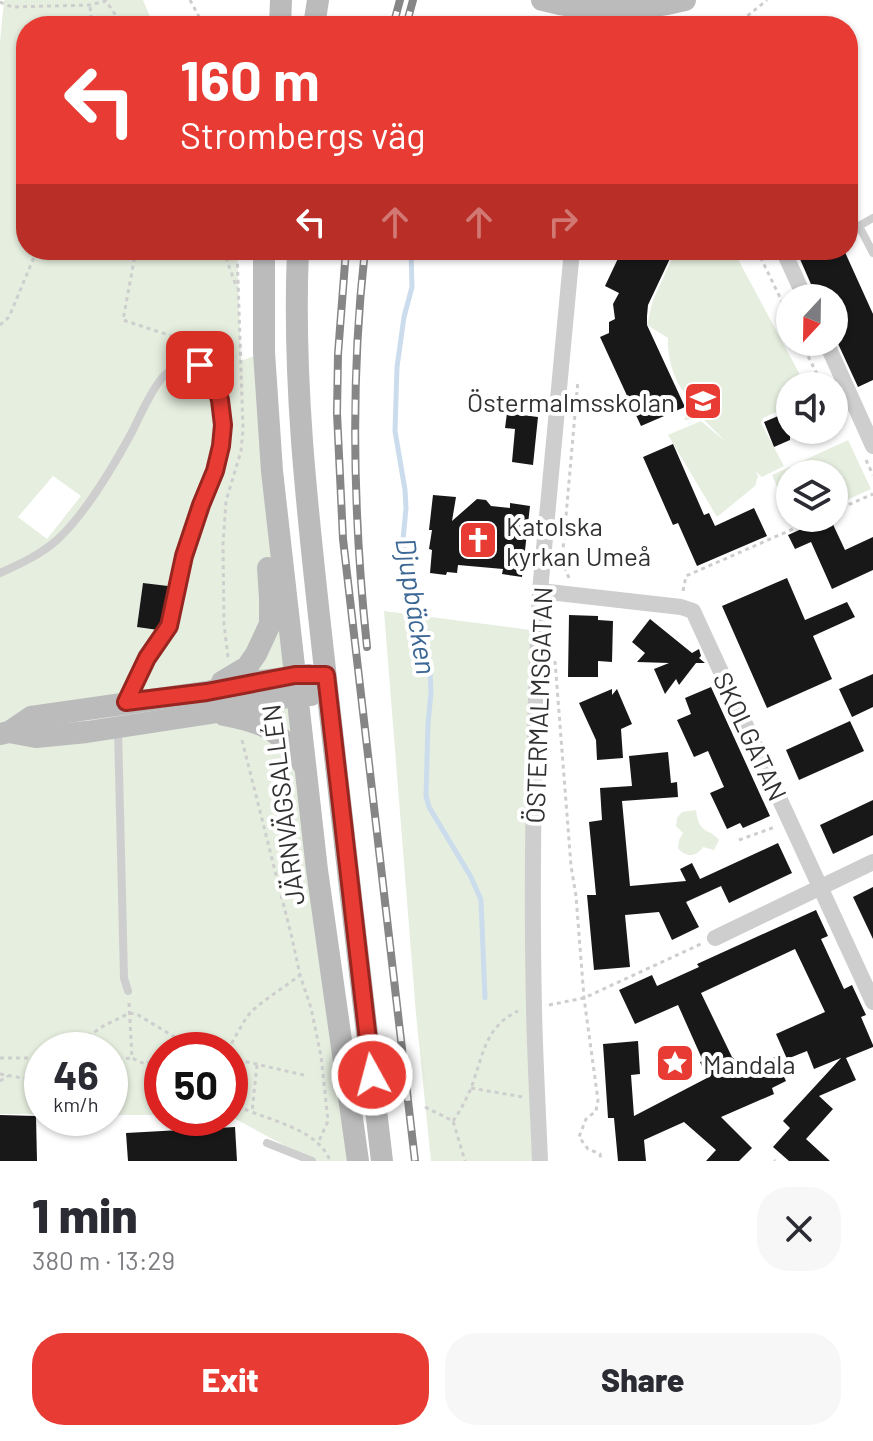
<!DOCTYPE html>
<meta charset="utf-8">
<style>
:root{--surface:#fff;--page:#f7f7f7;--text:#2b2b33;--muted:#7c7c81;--accent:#e83b33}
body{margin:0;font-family:Barlow,sans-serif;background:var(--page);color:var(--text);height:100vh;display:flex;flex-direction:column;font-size:30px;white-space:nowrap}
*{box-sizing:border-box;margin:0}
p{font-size:26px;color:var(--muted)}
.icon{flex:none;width:44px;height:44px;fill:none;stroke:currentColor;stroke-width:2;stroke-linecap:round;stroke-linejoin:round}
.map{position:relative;height:1161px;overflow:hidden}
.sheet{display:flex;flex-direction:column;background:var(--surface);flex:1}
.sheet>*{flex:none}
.top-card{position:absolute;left:16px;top:16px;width:842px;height:244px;border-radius:32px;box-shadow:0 2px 6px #0004;background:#e83b33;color:#fff;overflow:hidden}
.needle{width:52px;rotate:202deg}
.buttons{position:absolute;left:776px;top:284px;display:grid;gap:16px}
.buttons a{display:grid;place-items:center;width:72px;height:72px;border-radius:50%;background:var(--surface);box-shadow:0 2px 6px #0004;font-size:40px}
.speed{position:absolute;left:24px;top:1032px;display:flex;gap:16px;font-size:40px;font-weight:700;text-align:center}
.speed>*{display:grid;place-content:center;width:104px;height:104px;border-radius:50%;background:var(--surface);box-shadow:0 2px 6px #0004;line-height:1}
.speed small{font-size:20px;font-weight:400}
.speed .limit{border:12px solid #d22;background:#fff;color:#111}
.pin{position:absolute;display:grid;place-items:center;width:68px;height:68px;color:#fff;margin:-34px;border-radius:16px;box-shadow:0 4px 12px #0006}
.me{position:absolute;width:88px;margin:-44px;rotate:353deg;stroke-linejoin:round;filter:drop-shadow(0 0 6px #0008)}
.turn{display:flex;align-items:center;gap:28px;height:168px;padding:0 32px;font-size:36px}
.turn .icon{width:104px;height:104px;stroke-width:2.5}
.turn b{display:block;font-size:56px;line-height:68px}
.lanes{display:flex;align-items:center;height:76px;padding:0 32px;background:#0003;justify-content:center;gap:40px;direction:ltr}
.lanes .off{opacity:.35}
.round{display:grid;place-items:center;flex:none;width:84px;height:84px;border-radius:32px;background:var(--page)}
.head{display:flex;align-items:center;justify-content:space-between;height:136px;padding:0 32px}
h1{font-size:48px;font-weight:800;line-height:60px}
.primary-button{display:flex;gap:16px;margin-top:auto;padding:16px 32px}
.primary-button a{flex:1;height:92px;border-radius:32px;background:var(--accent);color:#fff;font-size:32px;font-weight:800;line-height:92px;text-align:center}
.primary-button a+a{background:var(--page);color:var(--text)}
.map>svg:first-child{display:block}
.green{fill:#e5eedf;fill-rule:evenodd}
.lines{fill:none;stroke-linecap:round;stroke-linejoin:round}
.stream{stroke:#cbdced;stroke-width:5}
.building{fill:#181818}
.path{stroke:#cecece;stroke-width:3;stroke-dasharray:4 4;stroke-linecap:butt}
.lane{stroke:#cecece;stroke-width:8}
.street{stroke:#cecece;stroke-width:16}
.secondary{stroke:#bbb;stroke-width:22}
.rail-casing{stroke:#868686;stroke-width:8}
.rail{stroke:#fff;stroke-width:5;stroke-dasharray:15;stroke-linecap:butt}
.route-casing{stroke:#972621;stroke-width:20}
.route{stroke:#e83b33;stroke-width:14}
.labels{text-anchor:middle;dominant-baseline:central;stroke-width:8;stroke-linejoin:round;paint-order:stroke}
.poi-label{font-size:26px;fill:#313131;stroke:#fff;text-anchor:start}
.street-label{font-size:26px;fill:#313131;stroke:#fff}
.water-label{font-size:28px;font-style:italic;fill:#3d6895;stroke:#fff}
</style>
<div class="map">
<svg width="873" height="1161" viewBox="0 0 873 1161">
<rect width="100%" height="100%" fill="#fff"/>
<g class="green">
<path d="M4,0H143L154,26H26V250H237L241,361L264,352L358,1161H313L230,1116V1050H162V1115H110V1050H42V1114H0V42ZM53,476L81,496L47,539L18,517ZM143,583L168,587L161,631L137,627Z"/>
<path d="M676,250H733L806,386H790V406L763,418L761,423L784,466L762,477L755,471L758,476L755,486L717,517L668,435L701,421L726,442L703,419L684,420L689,409L688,405L690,397C674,386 667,356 668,338L647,325L653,300Z"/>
<polygon points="848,440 871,489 834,506 834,474 790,474 790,516 772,475"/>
<polygon points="384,611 538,631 540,1161 431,1161 416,1014"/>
<path d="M696,810C699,835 708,827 719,840L714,850L703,847C697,857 685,858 678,848L679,840L683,833L676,826L677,818L682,812Z"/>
</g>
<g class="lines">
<polyline class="stream" points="411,250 412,287 404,317 397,367 395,431 405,490 406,508 403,540 430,671 431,692 428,724 426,796 429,807 471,877 481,900 485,998"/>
</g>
<g class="building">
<polygon points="622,250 674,250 648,305 647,316 647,325 685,407 641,426 600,337 609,333 609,322 615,319 613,304 619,293 605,286"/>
<polygon points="796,250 844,250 873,314 873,380 858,387 834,335 834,298 817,298"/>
<polygon points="790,411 790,440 774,447 764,422"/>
<polygon points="507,413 538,417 533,465 512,462 515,429 505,428"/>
<polygon points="673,444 704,515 709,513 715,526 754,508 767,536 697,566 678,523 673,525 643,457"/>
<polygon points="433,495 456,497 452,521 477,499 486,500 491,506 510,508 510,503 530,506 522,577 502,574 503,569 458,565 457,573 447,572 446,575 430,573 432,550 429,549 432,530 429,530"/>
<polygon points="826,518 830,518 845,550 873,537 873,570 832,589 811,542 795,549 788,535"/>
<polygon points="787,578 805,620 847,602 855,617 813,636 832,679 767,708 722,606"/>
<polygon points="143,583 168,586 162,623 158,630 137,627"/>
<polygon points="569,615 598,616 598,620 613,621 612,662 598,661 598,677 568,677"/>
<polygon points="650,619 692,653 699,649 701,656 699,658 705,663 696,663 679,685 676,679 665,694 654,669 669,663 637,662 645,653 632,642"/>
<polygon points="873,674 873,707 852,717 839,689"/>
<polygon points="711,687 770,816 743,828 740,823 727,829 710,793 724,787 708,751 694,757 677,720 691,714 685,698"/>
<polygon points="612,689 612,695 617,689 632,724 621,729 623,758 597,760 596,740 579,703"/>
<polygon points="850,721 864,751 799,780 786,750"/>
<polygon points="668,752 671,783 677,782 678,797 622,801 630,886 686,881 680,869 692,863 700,879 778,843 792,873 729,903 721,886 686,902 699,927 672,940 659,912 625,915 630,967 594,970 587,895 596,895 589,822 602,820 600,788 632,786 629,756"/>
<polygon points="873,800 873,835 833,854 820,825"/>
<polygon points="873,887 873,939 853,897"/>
<polygon points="816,910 828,936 821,939 844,989 852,985 866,1015 861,1017 873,1045 873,1047 846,1058 856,1080 819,1096 833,1109 806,1139 830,1161 789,1161 773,1147 790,1128 783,1121 841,1058 814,1069 807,1051 787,1059 776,1034 825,1012 795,949 701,993 732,1057 746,1069 775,1057 786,1081 772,1088 774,1094 721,1117 752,1148 739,1161 706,1161 716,1150 684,1122 644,1140 646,1161 618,1161 614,1118 608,1118 603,1044 638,1041 640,1074 631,1075 634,1116 707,1078 700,1062 703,1061 678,1005 635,1024 619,990 652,975 657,986 699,967 697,964"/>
<polygon points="0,1115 36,1116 37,1161 0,1161"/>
<polygon points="235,1127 237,1161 128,1161 126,1133"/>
</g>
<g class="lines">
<g class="path">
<polyline points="190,0 204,26"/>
<polyline points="0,2 12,7 90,5 106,1 123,26"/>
<polyline points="683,18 686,26"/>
<polyline points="87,26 91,19 90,5"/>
<polyline points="735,26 767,0"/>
<polyline points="136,250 123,320 181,339 191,352"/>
<polyline points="223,250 237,288"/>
<polyline points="757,250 790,318"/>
<polyline points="0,325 9,317 37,250"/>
<polyline points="801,342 823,386"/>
<polyline points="834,409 841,419"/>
<polyline points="866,460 873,475"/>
<polyline points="834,511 873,494"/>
<polyline points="569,578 562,561 578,380"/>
<polyline points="683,591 686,576 818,518"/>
<polyline points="228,657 224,624 223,544 226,501 241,451 243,429 237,250"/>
<polyline points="555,661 571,866 576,896 584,998 598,1100 596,1111 586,1119 579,1137 588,1149 600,1154 601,1161"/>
<polyline points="242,740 292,938 300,975 311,1008 321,1056 328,1121 318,1143"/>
<polyline points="739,840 775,827"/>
<polyline points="129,1003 132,1058 162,1072"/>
<polyline points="549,1005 584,998 701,944"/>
<polyline points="68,1050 105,1025 130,1013 138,1015 188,1045 201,1050"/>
<path d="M227,1050C236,1038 241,1023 252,1011C266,998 285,987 300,975"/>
<polyline points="0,1058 42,1058"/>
<polyline points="230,1058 308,1076"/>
<polyline points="110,1060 132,1058"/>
<polyline points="147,1063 162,1058"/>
<path d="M257,1065L252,1112C277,1122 320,1132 330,1161"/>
<polyline points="0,1074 22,1078 42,1077"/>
<polyline points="0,1081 8,1076"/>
<polyline points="471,1088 523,1097"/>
<polyline points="230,1103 252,1112"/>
<polyline points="425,1107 453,1121 465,1161"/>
<path d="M453,1121C460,1111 466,1100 471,1088C483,1057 484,1027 518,1011"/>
<polyline points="774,1160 775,1161"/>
</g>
<g class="lane">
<polyline points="873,218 859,226 873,253"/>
<path d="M0,573C20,564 42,554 58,539C87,512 113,467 132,432C141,414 149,394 162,378C172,366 185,363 200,365L215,382L220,400L223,425L221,446L215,471L201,505L184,556L169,626L147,658L127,700"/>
<polyline points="118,729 124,978 128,991"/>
<polyline points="267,1143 312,1161"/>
</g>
<g class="street">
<polyline points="783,250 805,298"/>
<polyline points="826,342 873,446"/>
<polyline points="540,591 681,607 693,611 873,1002"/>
<polyline points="715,938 873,862"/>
<path d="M540,1161C538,1110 535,1059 534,1008C531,869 534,730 540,591L572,250"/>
</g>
<g class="secondary">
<path d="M542,0C590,13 637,12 685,0"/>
<polyline points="280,26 281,0"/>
<polyline points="314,26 318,0"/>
<polyline points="264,250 264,352 272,471 317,870 358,1161"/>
<path d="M298,250C292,388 309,524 324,661C343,828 362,994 382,1161"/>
<polyline points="222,682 247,667 256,654 270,624 270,598 268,568"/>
<path d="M224,715C266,723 278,729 303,764"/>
<polyline points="9,732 31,717 207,692 252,682 309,675"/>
<polyline points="0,734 9,732 36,737 87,732 211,713 297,695 311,695"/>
</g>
<defs>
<g id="rail">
<polyline points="393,26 400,0"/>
<polyline points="406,26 413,0"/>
<polyline points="346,250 338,354 337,413 343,539 415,1161"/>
<path d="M365,250C350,382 353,514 367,647"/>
</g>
</defs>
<use href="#rail" class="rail-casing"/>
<use href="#rail" class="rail"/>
</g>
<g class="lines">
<defs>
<polyline id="route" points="200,365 215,382 220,400 223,425 221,446 215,471 201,505 184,556 169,626 147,658 126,702 207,692 295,675 326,675 372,1075"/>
</defs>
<use href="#route" class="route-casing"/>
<use href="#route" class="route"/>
</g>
<defs>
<symbol id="school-square" viewBox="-11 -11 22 22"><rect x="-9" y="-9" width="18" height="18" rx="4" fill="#e83b33" stroke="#fff"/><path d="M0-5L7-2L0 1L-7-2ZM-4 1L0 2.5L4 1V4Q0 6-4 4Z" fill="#fff"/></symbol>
<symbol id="church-square" viewBox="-11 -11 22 22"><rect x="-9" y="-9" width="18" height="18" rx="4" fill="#e83b33" stroke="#fff"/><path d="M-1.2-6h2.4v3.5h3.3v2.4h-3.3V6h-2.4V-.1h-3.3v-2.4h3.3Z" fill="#fff"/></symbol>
<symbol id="sight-square" viewBox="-11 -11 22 22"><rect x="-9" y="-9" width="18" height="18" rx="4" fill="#e83b33" stroke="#fff"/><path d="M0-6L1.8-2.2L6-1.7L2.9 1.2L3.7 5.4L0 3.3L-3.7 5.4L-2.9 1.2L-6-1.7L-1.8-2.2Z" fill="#fff"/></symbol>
</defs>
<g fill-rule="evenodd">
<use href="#school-square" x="681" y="379" width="44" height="44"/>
<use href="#church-square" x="456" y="518" width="44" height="44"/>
<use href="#sight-square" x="653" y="1041" width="44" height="44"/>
</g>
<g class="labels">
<g class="poi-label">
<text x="675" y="401" text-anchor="end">Östermalmsskolan</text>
<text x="506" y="525">Katolska<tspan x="506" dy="30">kyrkan Umeå</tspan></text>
<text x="703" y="1063">Mandala</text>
</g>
<g class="street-label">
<text transform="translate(538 705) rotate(-88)">ÖSTERMALMSGATAN</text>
<text transform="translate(751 736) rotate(65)">SKOLGATAN</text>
<text transform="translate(282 805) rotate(-97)">JÄRNVÄGSALLÉN</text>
</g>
<g class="water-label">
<text transform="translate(417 606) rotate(81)">Djupbäcken</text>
</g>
</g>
</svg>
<div class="buttons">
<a><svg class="needle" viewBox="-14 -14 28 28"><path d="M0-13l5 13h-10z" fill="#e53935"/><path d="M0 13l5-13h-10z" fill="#7c7c81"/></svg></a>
<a><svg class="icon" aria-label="sound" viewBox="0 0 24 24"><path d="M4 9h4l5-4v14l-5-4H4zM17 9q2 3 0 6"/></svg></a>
<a><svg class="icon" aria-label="layers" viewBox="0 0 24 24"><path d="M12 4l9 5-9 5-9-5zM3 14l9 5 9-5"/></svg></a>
</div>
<div class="speed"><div>46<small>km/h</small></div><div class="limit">50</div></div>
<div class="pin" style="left:200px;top:365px;background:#d93025"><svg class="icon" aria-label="arrive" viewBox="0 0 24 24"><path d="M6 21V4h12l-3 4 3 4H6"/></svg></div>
<svg class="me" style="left:372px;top:1075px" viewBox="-20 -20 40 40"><circle r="17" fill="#e83b33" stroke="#fff" stroke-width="3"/><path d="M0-11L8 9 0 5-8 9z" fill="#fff"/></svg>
<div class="top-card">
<div class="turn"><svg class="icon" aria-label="left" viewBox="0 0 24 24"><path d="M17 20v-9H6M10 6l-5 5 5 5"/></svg><div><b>160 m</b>Strombergs väg</div></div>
<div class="lanes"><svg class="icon" aria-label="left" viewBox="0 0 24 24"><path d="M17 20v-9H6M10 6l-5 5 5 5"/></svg><svg class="icon off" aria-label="ahead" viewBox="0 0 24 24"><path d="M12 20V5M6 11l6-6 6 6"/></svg><svg class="icon off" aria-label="ahead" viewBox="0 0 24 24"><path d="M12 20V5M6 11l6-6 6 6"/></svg><svg class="icon off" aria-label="right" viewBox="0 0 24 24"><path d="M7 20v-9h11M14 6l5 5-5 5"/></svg></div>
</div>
</div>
<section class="sheet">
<div class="head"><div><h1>1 min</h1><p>380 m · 13:29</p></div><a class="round"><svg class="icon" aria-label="close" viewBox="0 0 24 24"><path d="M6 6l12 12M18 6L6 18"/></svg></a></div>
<div class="primary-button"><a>Exit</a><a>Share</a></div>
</section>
